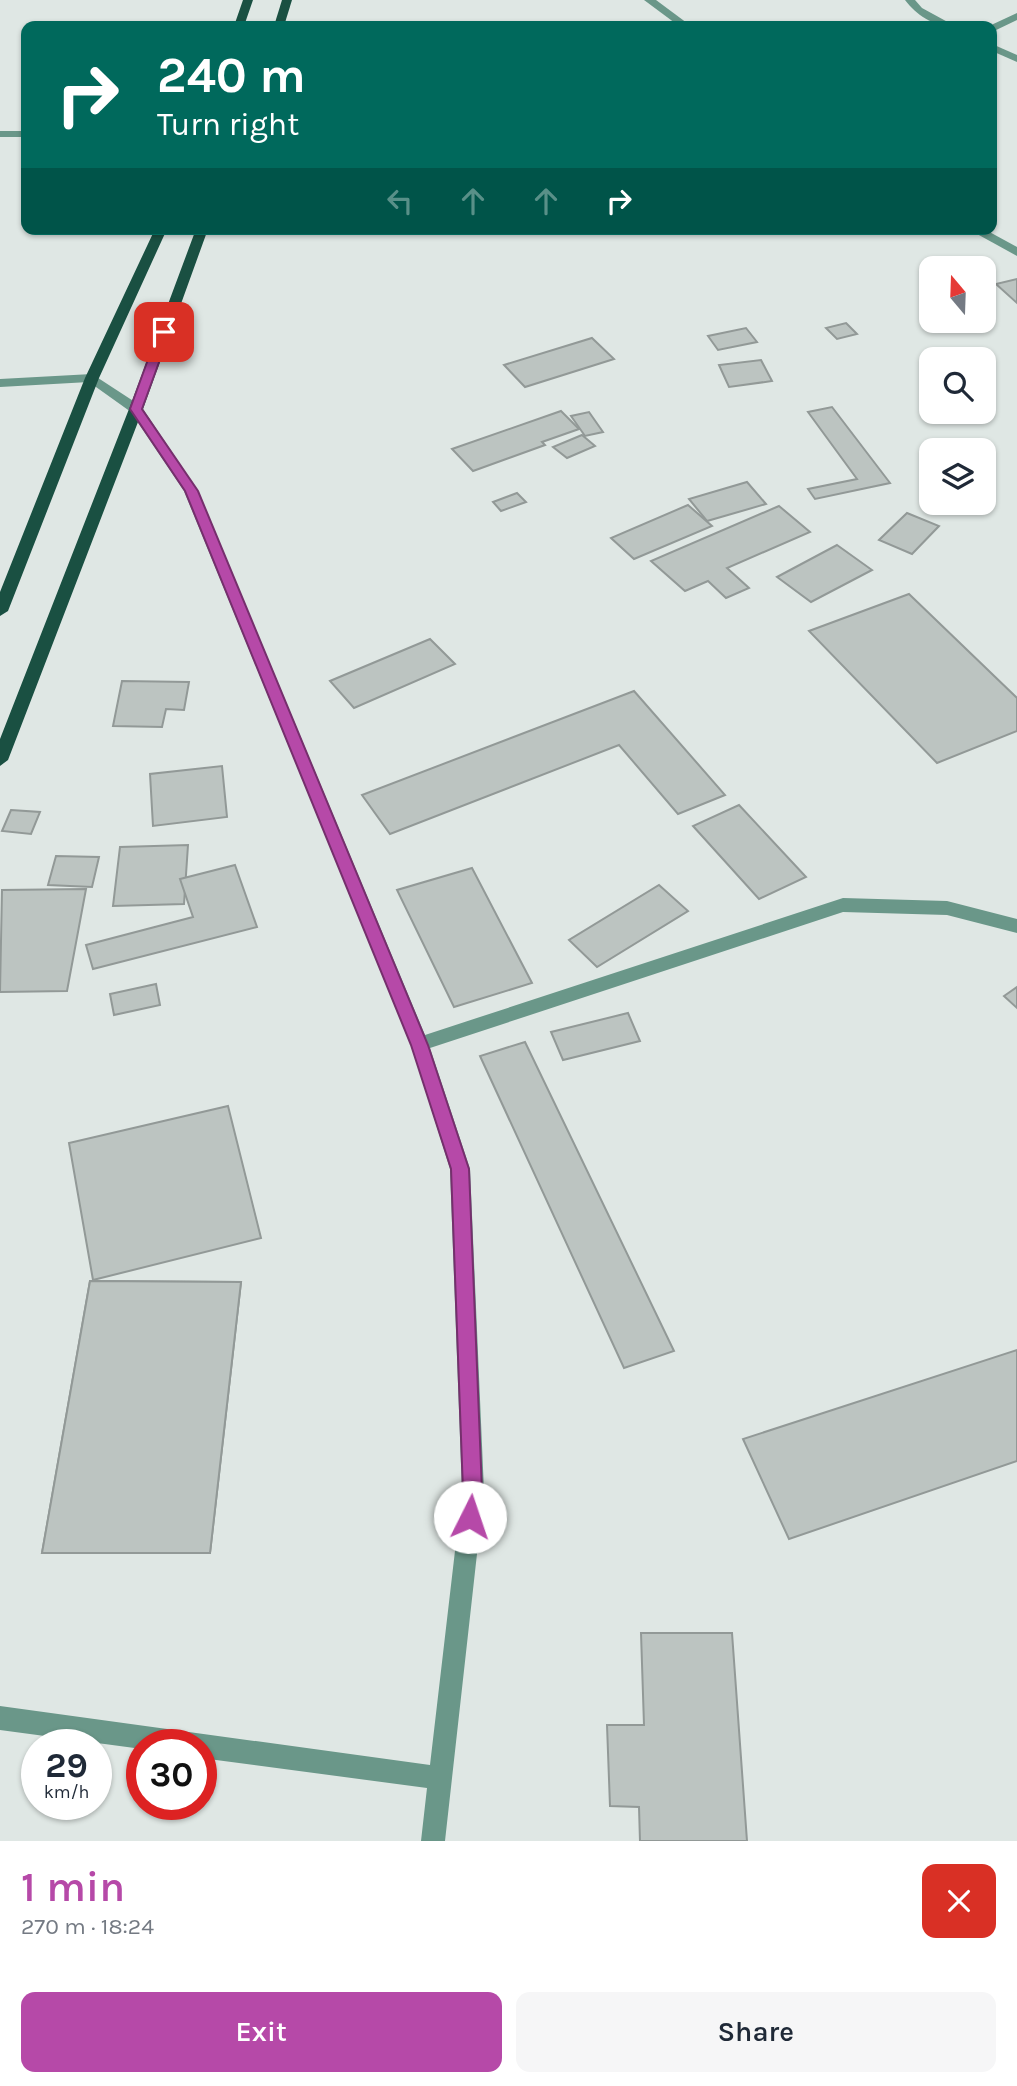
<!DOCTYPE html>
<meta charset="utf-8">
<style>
:root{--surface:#fff;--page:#f6f6f7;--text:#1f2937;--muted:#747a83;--accent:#b649a8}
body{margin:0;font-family:Karla,sans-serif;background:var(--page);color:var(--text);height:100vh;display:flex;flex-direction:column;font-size:26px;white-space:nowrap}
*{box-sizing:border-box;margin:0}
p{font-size:23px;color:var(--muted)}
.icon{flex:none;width:38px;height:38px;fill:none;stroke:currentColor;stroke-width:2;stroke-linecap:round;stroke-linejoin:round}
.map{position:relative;height:1841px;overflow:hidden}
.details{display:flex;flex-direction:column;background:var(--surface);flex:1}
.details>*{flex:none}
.top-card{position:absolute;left:21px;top:21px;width:976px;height:214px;border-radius:14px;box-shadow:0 2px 5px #0004;background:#00695c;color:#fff;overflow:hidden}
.needle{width:46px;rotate:341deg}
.controls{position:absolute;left:919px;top:256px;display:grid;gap:14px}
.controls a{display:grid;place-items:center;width:77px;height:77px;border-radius:14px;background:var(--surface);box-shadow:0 2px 5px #0004;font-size:35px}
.speed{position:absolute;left:21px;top:1729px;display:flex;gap:14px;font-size:35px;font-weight:700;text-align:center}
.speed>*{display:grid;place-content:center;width:91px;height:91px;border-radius:50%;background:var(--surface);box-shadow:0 2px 5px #0004;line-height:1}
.speed small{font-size:18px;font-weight:400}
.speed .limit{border:10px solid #d22;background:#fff;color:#111}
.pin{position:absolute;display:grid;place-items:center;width:60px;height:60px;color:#fff;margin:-30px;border-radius:14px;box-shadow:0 4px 10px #0006}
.me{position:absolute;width:77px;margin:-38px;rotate:4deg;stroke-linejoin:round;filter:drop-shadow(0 0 5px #0008)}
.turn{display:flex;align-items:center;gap:24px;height:147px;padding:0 21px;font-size:32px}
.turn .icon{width:91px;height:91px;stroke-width:2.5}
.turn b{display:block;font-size:49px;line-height:60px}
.lanes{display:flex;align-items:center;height:66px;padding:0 21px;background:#0003;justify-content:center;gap:35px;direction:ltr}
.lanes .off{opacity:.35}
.round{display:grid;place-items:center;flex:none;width:74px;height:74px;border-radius:14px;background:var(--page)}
.summary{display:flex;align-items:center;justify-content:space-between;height:119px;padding:0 21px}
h1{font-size:42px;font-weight:600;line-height:52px;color:var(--accent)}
.primary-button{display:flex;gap:14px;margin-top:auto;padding:14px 21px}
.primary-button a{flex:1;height:80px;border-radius:14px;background:var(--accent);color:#fff;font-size:28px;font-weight:600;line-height:80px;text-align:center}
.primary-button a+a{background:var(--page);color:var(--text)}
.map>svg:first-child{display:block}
.building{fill:#bcc4c1;stroke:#929997;stroke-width:2}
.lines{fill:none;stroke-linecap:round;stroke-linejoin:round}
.minor{fill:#6a9789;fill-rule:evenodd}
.major{fill:#1a5042;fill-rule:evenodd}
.route{fill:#b649a8;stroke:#762f6d;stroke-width:2}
</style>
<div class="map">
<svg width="1017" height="1841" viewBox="0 0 1017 1841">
<rect width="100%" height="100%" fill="#dfe7e4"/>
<g class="building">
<polygon points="1017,279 1017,303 996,284"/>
<polygon points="846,323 857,334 837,339 826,328"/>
<polygon points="746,328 757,342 718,350 708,336"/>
<polygon points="592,338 614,359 525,387 504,365"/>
<polygon points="761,360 772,381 729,387 719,365"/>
<polygon points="832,407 890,483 815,499 808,489 857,479 808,412"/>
<polygon points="561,411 579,429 542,442 545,445 473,471 452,449"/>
<polygon points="589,412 603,432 585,436 571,416"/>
<polygon points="582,435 595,446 567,458 553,447"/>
<polygon points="747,482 766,504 707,521 689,499"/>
<polygon points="517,493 526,502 501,511 493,502"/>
<polygon points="688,505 712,526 634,559 611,538"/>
<polygon points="779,506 810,532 727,568 749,588 726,598 708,581 685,591 651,561"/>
<polygon points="907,513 939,526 912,554 879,540"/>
<polygon points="837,545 872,570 811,602 777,577"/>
<polygon points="909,594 1017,698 1017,731 937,763 809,631"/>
<polygon points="430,639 455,664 354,708 330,681"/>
<polygon points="122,681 189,682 184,710 166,709 162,727 113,726"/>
<polygon points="634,691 725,795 678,814 619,745 390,834 362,795"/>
<polygon points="222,766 227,817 153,826 150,774"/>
<polygon points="739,805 806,877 759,899 693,826"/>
<polygon points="11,810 40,812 31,834 2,831"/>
<polygon points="188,845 184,904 113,906 120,847"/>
<polygon points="56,856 99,857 92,887 48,885"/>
<polygon points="235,865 257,927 93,969 86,945 193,917 180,879"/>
<polygon points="472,868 532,983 454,1007 397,890"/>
<polygon points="659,885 688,911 597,967 569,940"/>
<polygon points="86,889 67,991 0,992 2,890"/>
<polygon points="156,984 160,1005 114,1015 110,994"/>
<polygon points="1017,987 1017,1008 1004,996"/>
<polygon points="628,1013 640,1041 563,1060 551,1032"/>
<polygon points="525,1042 674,1351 624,1368 480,1056"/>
<polygon points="228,1106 261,1238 93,1280 69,1143"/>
<polygon points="90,1281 241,1282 210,1553 42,1553"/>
<polygon points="90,1281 241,1282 210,1553 42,1553"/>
<polygon points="1017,1350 1017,1461 789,1539 743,1439"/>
<polygon points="641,1633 732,1633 747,1841 640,1841 639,1807 610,1806 607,1725 644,1725"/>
</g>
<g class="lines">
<g class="minor">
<polygon points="644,0 656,0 691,26 679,26"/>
<path d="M905,0H915L922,8L955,26C935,27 917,16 905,0Z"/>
<polygon points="1017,13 1017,20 992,32 992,26 989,26"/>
<polygon points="992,44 1017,55 1017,62 992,51"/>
<rect x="0" y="131" width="26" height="6"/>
<polygon points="968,229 984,229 1017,247 1017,256"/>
<polygon points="92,374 141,406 198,491 425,1035 843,898 947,901 1017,919 1017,933 947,915 843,912 430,1048 470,1169 484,1491 445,1841 421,1841 427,1788 201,1758 201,1745 142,1745 142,1749 0,1730 0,1706 430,1765 462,1491 450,1169 411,1044 184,491 131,412 89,382 0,387 0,379"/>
</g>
<g class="major">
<polygon points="243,0 253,0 244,26 234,26"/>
<polygon points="282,0 292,0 284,26 274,26"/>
<polygon points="155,229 167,229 99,378 8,611 0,616 0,592 85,378"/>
<polygon points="196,229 208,229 143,409 8,760 0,766 0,739 129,409"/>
</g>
</g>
<polygon class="route" points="164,329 170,332 142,409 198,491 428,1045 469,1169 482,1491 477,1524 470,1527 463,1524 460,1517 463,1491 451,1169 411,1045 185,491 130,409 158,332"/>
</svg>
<div class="controls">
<a><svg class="needle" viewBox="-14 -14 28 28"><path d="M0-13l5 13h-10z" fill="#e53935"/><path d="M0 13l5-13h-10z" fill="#747a83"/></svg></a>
<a><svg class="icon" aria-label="search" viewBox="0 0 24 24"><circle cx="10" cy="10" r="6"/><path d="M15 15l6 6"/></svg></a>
<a><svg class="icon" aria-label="layers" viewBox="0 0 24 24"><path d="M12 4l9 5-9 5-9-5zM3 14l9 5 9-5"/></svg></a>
</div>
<div class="speed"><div>29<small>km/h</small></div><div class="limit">30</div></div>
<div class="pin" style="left:164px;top:332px;background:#d93025"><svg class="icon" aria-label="arrive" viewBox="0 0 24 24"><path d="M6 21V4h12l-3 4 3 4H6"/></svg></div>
<svg class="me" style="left:470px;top:1517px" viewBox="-20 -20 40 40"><circle r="19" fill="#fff"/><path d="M0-13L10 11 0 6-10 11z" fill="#b649a8"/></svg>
<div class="top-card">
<div class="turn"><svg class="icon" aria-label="right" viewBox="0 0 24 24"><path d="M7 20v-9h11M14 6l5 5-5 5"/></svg><div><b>240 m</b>Turn right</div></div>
<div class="lanes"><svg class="icon off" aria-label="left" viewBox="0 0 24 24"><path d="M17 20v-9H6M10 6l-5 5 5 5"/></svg><svg class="icon off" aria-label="ahead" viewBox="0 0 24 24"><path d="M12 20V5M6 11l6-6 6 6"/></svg><svg class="icon off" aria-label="ahead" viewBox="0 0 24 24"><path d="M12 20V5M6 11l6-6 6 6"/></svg><svg class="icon" aria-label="right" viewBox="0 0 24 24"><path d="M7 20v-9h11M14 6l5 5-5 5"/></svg></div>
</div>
</div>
<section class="details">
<div class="summary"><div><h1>1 min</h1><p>270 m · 18:24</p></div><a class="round" style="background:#d93025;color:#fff"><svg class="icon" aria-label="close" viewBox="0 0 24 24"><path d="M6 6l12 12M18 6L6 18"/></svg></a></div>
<div class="primary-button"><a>Exit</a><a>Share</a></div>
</section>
